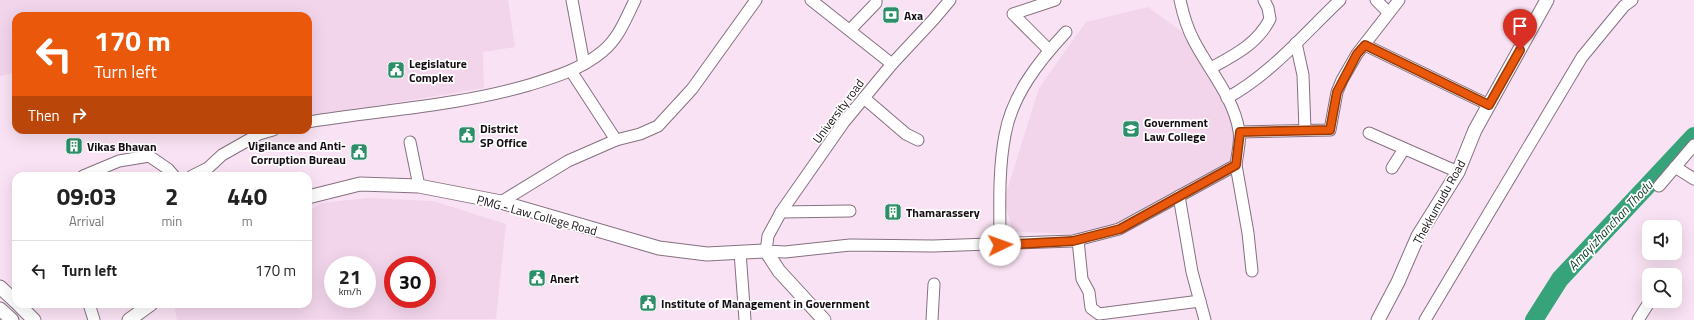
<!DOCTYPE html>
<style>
:root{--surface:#fff;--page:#f6f6f6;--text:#222;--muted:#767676;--line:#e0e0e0}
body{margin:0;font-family:"Titillium Web",sans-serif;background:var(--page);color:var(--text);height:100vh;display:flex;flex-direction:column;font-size:15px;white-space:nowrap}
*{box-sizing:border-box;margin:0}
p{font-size:13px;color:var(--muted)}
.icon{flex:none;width:22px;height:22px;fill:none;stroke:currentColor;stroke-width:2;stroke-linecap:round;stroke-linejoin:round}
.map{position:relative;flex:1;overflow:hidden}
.drawer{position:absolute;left:12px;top:172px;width:300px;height:136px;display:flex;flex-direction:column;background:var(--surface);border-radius:12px;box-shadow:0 4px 16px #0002}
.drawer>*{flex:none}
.guide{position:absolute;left:12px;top:12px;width:300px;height:122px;border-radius:12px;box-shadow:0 4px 16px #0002;background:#ea580c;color:#fff;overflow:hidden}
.fabs{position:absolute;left:1642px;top:220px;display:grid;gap:8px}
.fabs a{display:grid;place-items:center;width:40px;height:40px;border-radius:8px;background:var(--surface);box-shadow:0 4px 16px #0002;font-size:20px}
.speed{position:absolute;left:324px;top:256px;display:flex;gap:8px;font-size:20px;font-weight:700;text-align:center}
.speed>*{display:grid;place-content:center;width:52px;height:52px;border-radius:50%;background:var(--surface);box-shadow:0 4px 16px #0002;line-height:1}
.speed small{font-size:10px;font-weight:400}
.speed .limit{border:6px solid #d22;background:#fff;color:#111}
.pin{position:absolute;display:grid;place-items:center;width:34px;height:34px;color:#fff;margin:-41px -17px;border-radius:50% 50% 50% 0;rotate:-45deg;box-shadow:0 0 4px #0007}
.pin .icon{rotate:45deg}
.me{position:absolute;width:44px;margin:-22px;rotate:87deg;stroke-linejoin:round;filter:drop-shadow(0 0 3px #0008)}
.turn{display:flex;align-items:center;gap:14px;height:84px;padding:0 16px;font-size:18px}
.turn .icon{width:52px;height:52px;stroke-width:2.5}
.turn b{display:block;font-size:28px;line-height:34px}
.then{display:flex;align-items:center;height:38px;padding:0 16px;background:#0003;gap:8px;font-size:15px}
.eta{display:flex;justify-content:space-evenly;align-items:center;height:68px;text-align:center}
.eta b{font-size:24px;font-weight:700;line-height:28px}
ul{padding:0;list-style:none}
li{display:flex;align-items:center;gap:12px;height:60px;padding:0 16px;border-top:1px solid var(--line)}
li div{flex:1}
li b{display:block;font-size:15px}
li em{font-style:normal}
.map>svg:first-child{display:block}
.built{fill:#f2d5eb;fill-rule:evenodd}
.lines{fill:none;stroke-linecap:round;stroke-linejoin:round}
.river{stroke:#36a37a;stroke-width:18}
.minor-casing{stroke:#857180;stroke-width:13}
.major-casing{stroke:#857180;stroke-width:15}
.minor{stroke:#fff;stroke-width:11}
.major{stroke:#fff;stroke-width:13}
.route-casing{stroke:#983908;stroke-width:10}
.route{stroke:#ea580c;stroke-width:7}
.labels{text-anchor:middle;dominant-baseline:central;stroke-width:3.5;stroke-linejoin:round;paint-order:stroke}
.poi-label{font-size:12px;font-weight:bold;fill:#160e14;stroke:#fff;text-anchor:start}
.street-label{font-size:12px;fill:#160e14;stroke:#fff}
.water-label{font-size:13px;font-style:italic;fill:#13402e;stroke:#fff}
</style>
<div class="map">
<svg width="1694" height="320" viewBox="0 0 1694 320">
<rect width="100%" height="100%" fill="#f9e2f3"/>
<g class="built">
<polygon points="0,0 508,0 515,47 483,52 484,88 308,117 308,16 16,16 16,73 0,76"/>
<polygon points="1148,7 1186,35 1231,112 1239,145 1229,163 1120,223 1077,234 1013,232 1004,200 1039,88 1086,22"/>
<path d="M368,198L433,201L506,224L496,319L177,320L174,304H308V212L321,203ZM333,265H367V299H333ZM393,265H427V299H393Z"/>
</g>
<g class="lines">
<polyline class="river" points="1534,320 1560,279 1694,136"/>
<defs>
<g id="minor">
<polyline points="572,0 584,64"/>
<polyline points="811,0 892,64"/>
<path d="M950,0L934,19L892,64L844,122L781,212L768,236L766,251L785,252L850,245L933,246L1073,241L1119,229L1236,165C1237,155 1241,141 1239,131C1234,98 1209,70 1194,41C1187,28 1183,14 1180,0"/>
<polyline points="1376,0 1388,12"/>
<polyline points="850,30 876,3 876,0"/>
<polyline points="1296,43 1303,75 1305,130"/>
<polyline points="1365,45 1489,105"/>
<polyline points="1049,50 1013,14 1055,0"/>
<path d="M1211,68C1235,55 1257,44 1270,19L1268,8L1264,0"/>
<polyline points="571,71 616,140"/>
<polyline points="864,98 906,134 918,140"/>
<path d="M1227,98C1271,74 1304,34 1340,0"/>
<path d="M308,122C382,110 457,106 529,85C555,77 582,69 603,51C619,38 626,18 635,0"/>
<polyline points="1240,132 1330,130 1337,92 1342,80 1357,54 1399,0"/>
<polyline points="1369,133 1458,172"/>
<polyline points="410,142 419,186"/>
<polyline points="1236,165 1248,233 1252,271"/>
<polyline points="1675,167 1694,179"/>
<polyline points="1392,168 1404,149"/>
<polyline points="83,176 119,161 149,156 168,169 174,176"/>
<polyline points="192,176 208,168 222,155 259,134 273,130"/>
<polyline points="1659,186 1694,145"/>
<polyline points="1179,196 1192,272 1205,320"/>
<polyline points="501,202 568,161 616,140 640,134 658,126 692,89 756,0"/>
<polyline points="781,212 850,211"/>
<polyline points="1078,240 1082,279 1089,292 1091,308 1099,314 1200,301"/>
<path d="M1000,245C1000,209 998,171 1005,135C1012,95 1039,61 1066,32"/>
<polyline points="740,252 745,320"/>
<polyline points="89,304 94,320"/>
<polyline points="932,320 934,284"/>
<polyline points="1425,320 1582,57 1624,6 1632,0"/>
<polyline points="1638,320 1650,301"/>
</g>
<g id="major">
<polyline points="308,197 360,184 419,186 501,202 659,248 707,254 766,251 779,271 824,320"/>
<polyline points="0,287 16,302"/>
<polyline points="18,304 34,320"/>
<polyline points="0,309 12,320"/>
<polyline points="129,320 151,304"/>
<polyline points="1378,320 1398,282 1418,236 1458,172 1475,130 1547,0"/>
</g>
</defs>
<use href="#minor" class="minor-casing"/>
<use href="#major" class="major-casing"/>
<use href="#minor" class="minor"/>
<use href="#major" class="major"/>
</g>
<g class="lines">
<defs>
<polyline id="route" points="1000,245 1073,241 1120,229 1236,165 1240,132 1330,130 1337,92 1357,54 1365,45 1489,105 1520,50"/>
</defs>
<use href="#route" class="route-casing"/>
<use href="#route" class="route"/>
</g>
<defs>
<symbol id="bank-square" viewBox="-11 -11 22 22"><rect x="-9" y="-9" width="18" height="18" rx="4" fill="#2c8f6a" stroke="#fff"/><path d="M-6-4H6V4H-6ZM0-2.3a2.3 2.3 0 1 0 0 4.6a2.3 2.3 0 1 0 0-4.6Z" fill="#fff"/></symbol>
<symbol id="civic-square" viewBox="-11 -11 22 22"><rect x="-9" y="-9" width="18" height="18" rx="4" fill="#2c8f6a" stroke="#fff"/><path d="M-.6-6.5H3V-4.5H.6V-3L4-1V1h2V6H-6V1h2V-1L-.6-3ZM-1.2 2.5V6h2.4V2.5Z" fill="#fff"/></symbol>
<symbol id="university-square" viewBox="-11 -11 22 22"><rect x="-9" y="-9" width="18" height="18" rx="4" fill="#2c8f6a" stroke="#fff"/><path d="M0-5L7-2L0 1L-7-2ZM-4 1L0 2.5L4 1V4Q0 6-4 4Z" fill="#fff"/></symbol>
<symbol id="building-square" viewBox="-11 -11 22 22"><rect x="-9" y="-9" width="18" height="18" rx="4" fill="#2c8f6a" stroke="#fff"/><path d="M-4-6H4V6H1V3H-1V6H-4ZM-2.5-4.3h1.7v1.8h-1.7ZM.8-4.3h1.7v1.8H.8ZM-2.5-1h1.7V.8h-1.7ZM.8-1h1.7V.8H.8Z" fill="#fff"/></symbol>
</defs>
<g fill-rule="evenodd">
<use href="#bank-square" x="881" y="5" width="20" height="20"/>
<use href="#civic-square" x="386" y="60" width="20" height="20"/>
<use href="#university-square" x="1121" y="119" width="20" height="20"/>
<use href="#civic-square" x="457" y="125" width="20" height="20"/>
<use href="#building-square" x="64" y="136" width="20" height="20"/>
<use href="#civic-square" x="349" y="142" width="20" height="20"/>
<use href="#building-square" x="883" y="202" width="20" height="20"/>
<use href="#civic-square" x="527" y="268" width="20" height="20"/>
<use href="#civic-square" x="638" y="293" width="20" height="20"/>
</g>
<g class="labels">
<g class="poi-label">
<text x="904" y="15">Axa</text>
<text x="409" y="63">Legislature<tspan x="409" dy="14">Complex</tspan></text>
<text x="1144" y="122">Government<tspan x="1144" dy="14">Law College</tspan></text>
<text x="480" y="128">District<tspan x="480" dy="14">SP Office</tspan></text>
<text x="346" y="145" text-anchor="end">Vigilance and Anti-<tspan x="346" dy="14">Corruption Bureau</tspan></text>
<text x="87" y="146">Vikas Bhavan</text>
<text x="906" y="212">Thamarassery</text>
<text x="550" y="278">Anert</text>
<text x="661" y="303">Institute of Management in Government</text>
</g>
<g class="street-label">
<text transform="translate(838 111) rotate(-53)">University road</text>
<text transform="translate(1439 202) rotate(-61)">Thekkumudu Road</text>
<text transform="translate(537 215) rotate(15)">PMG - Law College Road</text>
</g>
<g class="water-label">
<text transform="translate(1610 225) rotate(-47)">Amayizhanchan Thodu</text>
</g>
</g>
</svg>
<div class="fabs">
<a><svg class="icon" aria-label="sound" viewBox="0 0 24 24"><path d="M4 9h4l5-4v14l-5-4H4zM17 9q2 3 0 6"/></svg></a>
<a><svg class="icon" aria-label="search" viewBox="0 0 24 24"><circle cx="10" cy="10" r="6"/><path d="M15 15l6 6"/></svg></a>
</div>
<div class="speed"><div>21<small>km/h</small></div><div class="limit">30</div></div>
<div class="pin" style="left:1520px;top:50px;background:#d93025"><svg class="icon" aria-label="arrive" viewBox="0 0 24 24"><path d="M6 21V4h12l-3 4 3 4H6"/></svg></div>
<svg class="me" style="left:1000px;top:245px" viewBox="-20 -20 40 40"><circle r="19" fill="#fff"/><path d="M0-13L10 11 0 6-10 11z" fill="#ea580c"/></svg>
<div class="guide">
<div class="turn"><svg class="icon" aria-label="left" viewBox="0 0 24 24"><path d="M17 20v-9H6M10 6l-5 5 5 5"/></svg><div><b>170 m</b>Turn left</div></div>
<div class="then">Then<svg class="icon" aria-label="right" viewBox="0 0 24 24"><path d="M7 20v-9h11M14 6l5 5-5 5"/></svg></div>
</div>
<section class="drawer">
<div class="eta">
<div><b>09:03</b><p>Arrival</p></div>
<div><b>2</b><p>min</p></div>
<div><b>440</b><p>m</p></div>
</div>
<ul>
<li><svg class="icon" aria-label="left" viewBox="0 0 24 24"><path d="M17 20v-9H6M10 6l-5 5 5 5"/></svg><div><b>Turn left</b></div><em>170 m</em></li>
</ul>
</section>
</div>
